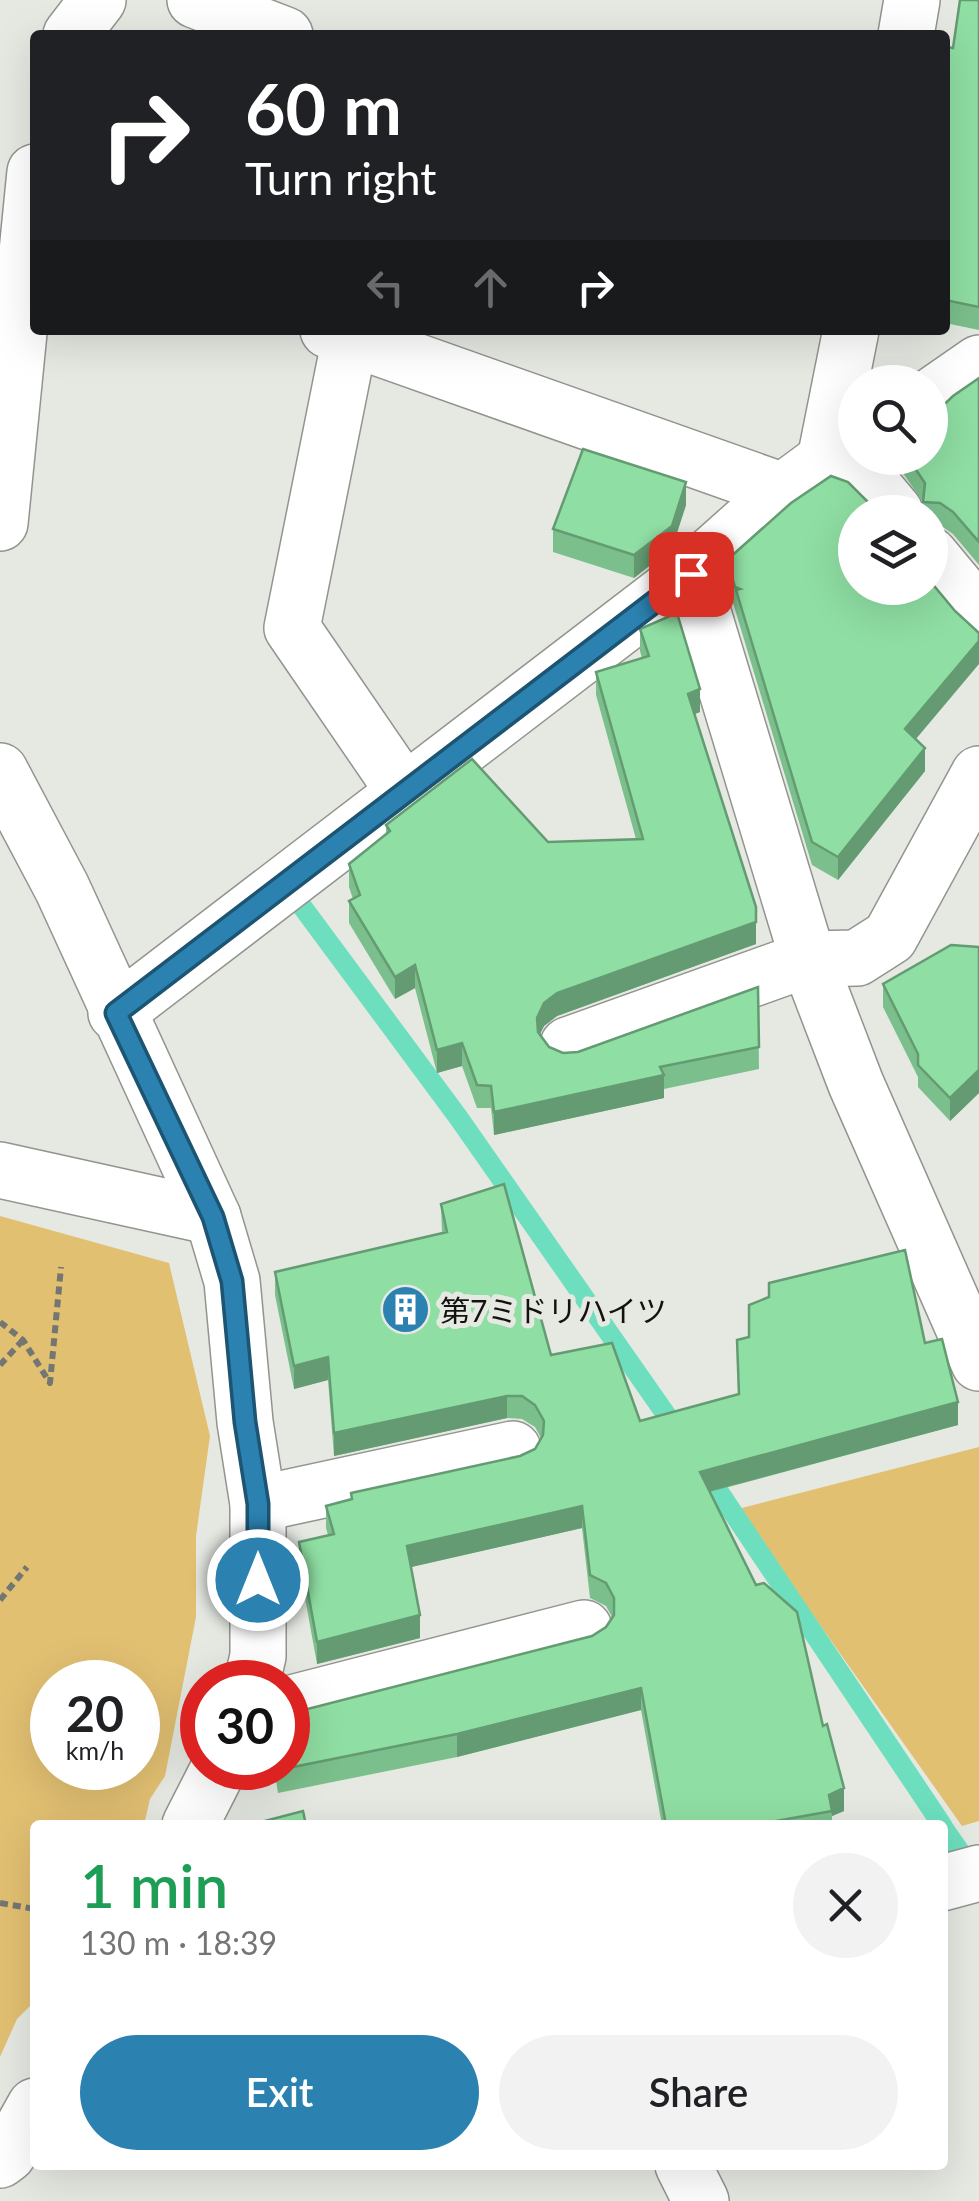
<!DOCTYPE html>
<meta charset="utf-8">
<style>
:root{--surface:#fff;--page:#f2f2f2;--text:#202124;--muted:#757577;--accent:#2b81b0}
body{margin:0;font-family:Lato,"Noto Sans JP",sans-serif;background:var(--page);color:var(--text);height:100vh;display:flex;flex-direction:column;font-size:38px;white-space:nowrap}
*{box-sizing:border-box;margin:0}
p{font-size:32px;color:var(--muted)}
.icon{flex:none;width:55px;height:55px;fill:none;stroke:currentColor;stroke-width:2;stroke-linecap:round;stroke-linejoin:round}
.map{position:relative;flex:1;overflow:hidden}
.details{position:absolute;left:30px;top:1820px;width:918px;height:350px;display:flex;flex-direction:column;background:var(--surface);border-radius:10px;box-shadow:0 10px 40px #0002}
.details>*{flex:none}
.top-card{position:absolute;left:30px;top:30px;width:920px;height:305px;border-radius:10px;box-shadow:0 10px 40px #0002;background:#202124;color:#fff;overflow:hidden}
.buttons{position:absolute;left:838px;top:365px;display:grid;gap:20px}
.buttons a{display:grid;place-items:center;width:110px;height:110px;border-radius:50%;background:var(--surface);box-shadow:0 10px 40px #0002;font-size:50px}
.speed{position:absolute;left:30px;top:1660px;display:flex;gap:20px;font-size:50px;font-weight:700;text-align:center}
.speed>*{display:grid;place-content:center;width:130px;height:130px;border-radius:50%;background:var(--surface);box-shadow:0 10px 40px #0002;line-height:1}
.speed small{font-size:25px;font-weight:400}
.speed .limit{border:15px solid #d22;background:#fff;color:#111}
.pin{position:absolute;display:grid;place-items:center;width:85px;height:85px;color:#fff;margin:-42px;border-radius:20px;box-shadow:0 5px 15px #0006}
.me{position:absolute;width:110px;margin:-55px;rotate:0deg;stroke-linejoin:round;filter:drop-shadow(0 0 8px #0008)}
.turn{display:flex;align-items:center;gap:35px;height:210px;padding:0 50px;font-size:45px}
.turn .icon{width:130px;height:130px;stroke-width:2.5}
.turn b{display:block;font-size:70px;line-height:85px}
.lanes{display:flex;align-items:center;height:95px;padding:0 50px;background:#0003;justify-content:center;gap:50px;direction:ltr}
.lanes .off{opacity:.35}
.round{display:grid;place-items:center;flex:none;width:105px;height:105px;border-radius:52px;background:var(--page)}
.head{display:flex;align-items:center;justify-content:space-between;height:170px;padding:0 50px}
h1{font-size:60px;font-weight:600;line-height:75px;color:#1e9e55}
.button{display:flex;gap:20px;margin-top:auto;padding:20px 50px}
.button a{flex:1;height:115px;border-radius:60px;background:var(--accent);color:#fff;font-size:40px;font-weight:600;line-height:115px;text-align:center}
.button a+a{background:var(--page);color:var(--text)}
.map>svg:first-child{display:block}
.green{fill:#e2c072;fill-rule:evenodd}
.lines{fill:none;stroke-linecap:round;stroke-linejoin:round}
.stream{stroke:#6ddfbf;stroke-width:20}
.minor-casing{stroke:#92958f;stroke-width:58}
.path{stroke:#737671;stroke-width:6;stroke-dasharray:8 5;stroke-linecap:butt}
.minor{stroke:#fff;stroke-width:55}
.wall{fill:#7bbf8c}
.shaded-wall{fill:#649b72}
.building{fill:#8fdea3;stroke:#649b72;stroke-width:2.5}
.route-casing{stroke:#1c5472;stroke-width:25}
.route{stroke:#2b81b0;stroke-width:18}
.labels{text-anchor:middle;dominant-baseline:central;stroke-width:10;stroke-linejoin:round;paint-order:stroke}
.poi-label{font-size:30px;fill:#121311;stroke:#e5e9e2;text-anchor:start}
</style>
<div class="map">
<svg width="979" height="2201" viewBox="0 0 979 2201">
<rect width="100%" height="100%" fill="#e5e9e2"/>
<g class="green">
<path d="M0,1216L169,1263L210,1436L196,1536V1617L165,1776L150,1799L144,1825H35V2001L17,2019L0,2057ZM52,1682H138V1768H52Z"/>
<polygon points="979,1447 979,1821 962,1826 738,1509"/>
</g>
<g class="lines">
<g class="stream">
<polyline points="298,901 458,1117 681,1436"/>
<polyline points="703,1468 942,1825"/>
<polyline points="942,1826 965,1859"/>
</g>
<defs>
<g id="minor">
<polyline points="195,0 285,35"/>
<polyline points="71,35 98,0"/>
<polyline points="906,35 912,0"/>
<polyline points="328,330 783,491"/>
<polyline points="350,338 292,628 403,790"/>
<polyline points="930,397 979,363"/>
<polyline points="848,456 895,512"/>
<polyline points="825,460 851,330"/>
<polyline points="0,523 35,172"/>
<polyline points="930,555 979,614"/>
<polyline points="691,573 808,959 856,1084 979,1363"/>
<polyline points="0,771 62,888 213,1217 232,1281 245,1422 258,1504 258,1656 252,1682"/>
<polyline points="116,1013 691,573 783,491 825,460 855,451"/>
<polyline points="568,1045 808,959 857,958 890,937 979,774"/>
<polyline points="0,1170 213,1217"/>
<polyline points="258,1504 513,1449"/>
<polyline points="288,1704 584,1628"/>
<polyline points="190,1825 219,1768"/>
<polyline points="942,1883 979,1873"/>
<polyline points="0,2160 8,2154 35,2106"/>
<polyline points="683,2165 701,2201"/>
</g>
</defs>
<use href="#minor" class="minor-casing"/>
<g class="path">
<polyline points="0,1322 23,1340 50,1383 61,1267"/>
<polyline points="0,1365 23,1340"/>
<polyline points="0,1600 27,1567"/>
<polyline points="0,1903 35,1909"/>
</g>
<use href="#minor" class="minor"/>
</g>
<g class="wall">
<polygon points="979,0 979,330 945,323 945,53 947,53 953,48"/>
<polygon points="979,378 979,565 953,534 940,525 930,525 930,512 923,512 923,502 900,469 900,458 930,458"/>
<polygon points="686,505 672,548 634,578 553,552 553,529"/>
<polygon points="727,560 916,739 925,771 838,880 812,865 727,583"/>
<polygon points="640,629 700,712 694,714 756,944 557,1016 544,1026 540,1034 549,1047 563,1053 578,1052 758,987 759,1069 664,1089 664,1098 494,1135 491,1108 477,1108 462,1066 437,1073 415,988 395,999 349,923 349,901 353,899 349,887 349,864 386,834 386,825 548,842 636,839 596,695 596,672 642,658 640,651"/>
<polygon points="979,947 979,1093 950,1121 918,1087 918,1077 883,1007 883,984"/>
<polygon points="441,1204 551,1355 640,1421 738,1394 737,1340 925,1343 958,1425 710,1492 844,1811 832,1816 832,1825 662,1825 641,1710 457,1757 278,1793 274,1768 288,1768 296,1712 592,1636 606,1627 612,1617 606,1606 590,1598 582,1528 411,1567 420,1638 317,1664 299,1565 299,1542 328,1535 326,1528 326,1506 351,1499 351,1493 520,1456 535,1449 541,1438 535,1427 522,1419 507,1418 334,1456 328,1380 294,1389 275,1295 275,1272 442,1233"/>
</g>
<g class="shaded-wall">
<polygon points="686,482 686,505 672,548 634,578 634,555"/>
<polygon points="979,641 979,664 905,752 905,729"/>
<polygon points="700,689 700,712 688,717 688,694"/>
<polygon points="925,748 925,771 838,880 838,857"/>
<polygon points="756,922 756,944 557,1016 544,1026 537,1040 537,1018 544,1003 557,993"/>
<polygon points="415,965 415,988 395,999 395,977"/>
<polygon points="462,1043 462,1066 437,1073 437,1050"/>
<polygon points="979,1070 979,1093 950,1121 950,1098"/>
<polygon points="664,1075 664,1098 494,1135 494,1112"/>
<polygon points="328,1357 328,1380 294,1389 294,1366"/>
<polygon points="507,1396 507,1418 334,1456 334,1433"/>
<polygon points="958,1402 958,1425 700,1494 700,1472"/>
<polygon points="582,1506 582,1528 407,1568 407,1546"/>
<polygon points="420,1615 420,1638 317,1664 317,1642"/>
<polygon points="641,1688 641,1710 457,1757 457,1734"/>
<polygon points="844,1788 844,1811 832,1816 829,1795"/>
</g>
<g class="building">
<polygon points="960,0 979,0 979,307 945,300 945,53 947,53 948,47 953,48"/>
<polygon points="979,378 979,542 953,512 940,503 923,502 925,483 908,458 930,458 930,418 953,396"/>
<polygon points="583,449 686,482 672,526 634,555 553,529"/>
<polygon points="831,476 848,482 878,512 855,512 855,588 930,588 930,581 955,611 979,633 979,641 905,729 925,748 838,857 812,842 736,590 740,589 735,587 727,560 791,503"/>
<polygon points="677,613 700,689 688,694 756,907 756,922 557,993 544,1003 537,1018 538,1032 549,1047 563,1053 578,1052 758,987 759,1047 660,1067 664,1075 494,1112 491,1086 477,1085 462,1043 437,1050 415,965 395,977 349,901 360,895 349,864 390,831 386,825 472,759 548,842 643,839 596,672 649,656 640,629"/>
<polygon points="951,945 979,947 979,1070 950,1098 918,1065 918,1054 883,984"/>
<polygon points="504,1184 551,1355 612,1343 640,1421 739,1394 737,1340 749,1337 749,1305 769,1297 769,1283 905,1250 925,1343 942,1339 958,1402 700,1472 756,1585 764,1583 797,1612 823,1726 827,1724 844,1788 829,1795 832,1811 753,1825 666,1825 641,1688 457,1734 278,1770 277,1768 288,1768 288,1711 296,1712 592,1636 606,1627 614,1615 614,1598 606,1583 590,1575 582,1506 407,1546 420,1615 317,1642 299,1542 334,1534 326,1506 352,1499 351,1493 520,1456 535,1449 543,1435 544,1421 535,1405 522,1396 507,1396 334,1433 328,1357 294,1366 275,1272 447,1232 441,1204"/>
<polygon points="303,1811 306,1825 249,1825"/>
</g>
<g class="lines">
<defs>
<polyline id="route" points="258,1580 258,1504 245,1422 232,1281 213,1217 116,1013 691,574"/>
</defs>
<use href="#route" class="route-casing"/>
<use href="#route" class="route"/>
</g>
<defs>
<symbol id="building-disc" viewBox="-11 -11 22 22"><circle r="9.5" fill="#2b81b0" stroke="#e5e9e2"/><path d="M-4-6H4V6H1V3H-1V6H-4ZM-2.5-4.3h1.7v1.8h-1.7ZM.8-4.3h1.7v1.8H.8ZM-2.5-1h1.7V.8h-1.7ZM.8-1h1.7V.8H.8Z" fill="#fff"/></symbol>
</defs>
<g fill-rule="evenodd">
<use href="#building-disc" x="378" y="1282" width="55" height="55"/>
</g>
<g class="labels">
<g class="poi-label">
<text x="440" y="1310">第7ミドリハイツ</text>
</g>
</g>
</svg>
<div class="buttons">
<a><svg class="icon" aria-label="search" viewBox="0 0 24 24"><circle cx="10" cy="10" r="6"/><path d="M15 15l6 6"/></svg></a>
<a><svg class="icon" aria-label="layers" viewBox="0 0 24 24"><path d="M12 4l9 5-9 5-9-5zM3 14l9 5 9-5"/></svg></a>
</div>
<div class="speed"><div>20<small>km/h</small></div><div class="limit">30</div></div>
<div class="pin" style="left:691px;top:574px;background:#d93025"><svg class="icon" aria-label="arrive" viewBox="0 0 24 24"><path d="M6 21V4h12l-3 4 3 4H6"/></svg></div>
<svg class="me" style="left:258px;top:1580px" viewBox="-20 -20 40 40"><circle r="17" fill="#2b81b0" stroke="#fff" stroke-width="3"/><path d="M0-11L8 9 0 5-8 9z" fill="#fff"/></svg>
<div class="top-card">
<div class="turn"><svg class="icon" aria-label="right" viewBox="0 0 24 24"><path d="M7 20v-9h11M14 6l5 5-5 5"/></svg><div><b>60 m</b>Turn right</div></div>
<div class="lanes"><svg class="icon off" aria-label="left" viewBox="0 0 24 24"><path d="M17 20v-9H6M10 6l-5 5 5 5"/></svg><svg class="icon off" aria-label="ahead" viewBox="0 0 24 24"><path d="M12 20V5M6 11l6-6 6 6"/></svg><svg class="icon" aria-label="right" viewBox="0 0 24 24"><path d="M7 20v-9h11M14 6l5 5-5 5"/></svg></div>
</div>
<section class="details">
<div class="head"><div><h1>1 min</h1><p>130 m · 18:39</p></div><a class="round"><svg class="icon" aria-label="close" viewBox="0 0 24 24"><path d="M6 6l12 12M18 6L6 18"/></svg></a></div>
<div class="button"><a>Exit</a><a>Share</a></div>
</section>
</div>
